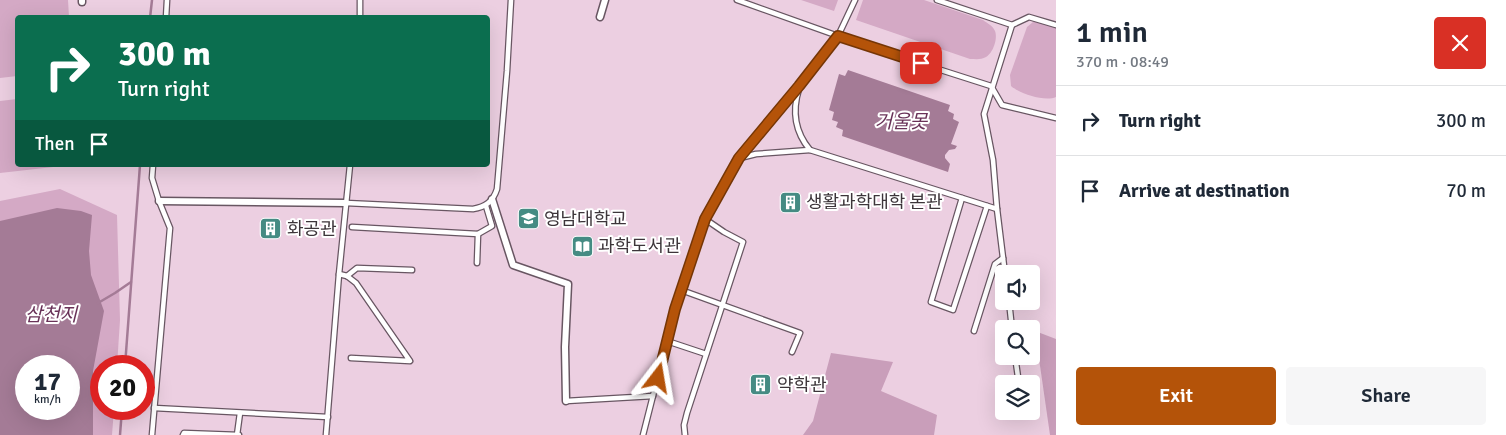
<!DOCTYPE html>
<meta charset="utf-8">
<style>
:root{--surface:#fff;--page:#f6f6f7;--text:#1f2937;--muted:#747a83;--line:#e0e1e3;--accent:#b45309}
body{margin:0;font-family:Signika,"Noto Sans KR",sans-serif;background:var(--page);color:var(--text);height:100vh;display:flex;flex-direction:column;font-size:19px;white-space:nowrap}
*{box-sizing:border-box;margin:0}
p{font-size:16px;color:var(--muted)}
.icon{flex:none;width:28px;height:28px;fill:none;stroke:currentColor;stroke-width:2;stroke-linecap:round;stroke-linejoin:round}
.map{position:relative;flex:1;overflow:hidden}
.drawer{display:flex;flex-direction:column;background:var(--surface);width:450px}
.drawer>*{flex:none}
.hud{position:absolute;left:15px;top:15px;width:475px;height:152px;border-radius:5px;box-shadow:0 5px 20px #0002;background:#0b6e4f;color:#fff;overflow:hidden}
.fabs{position:absolute;left:995px;top:265px;display:grid;gap:10px}
.fabs a{display:grid;place-items:center;width:45px;height:45px;border-radius:5px;background:var(--surface);box-shadow:0 5px 20px #0002;font-size:25px}
.speed{position:absolute;left:15px;top:355px;display:flex;gap:10px;font-size:25px;font-weight:700;text-align:center}
.speed>*{display:grid;place-content:center;width:65px;height:65px;border-radius:50%;background:var(--surface);box-shadow:0 5px 20px #0002;line-height:1}
.speed small{font-size:12px;font-weight:400}
.speed .limit{border:8px solid #d22;background:#fff;color:#111}
.pin{position:absolute;display:grid;place-items:center;width:42px;height:42px;color:#fff;margin:-21px;border-radius:10px;box-shadow:0 2px 8px #0006}
.me{position:absolute;width:55px;margin:-28px;rotate:14deg;stroke-linejoin:round;filter:drop-shadow(0 0 4px #0008)}
.turn{display:flex;align-items:center;gap:18px;height:105px;padding:0 20px;font-size:22px}
.turn .icon{width:65px;height:65px;stroke-width:2.5}
.turn b{display:block;font-size:35px;line-height:42px}
.then{display:flex;align-items:center;height:48px;padding:0 20px;background:#0003;gap:10px;font-size:19px}
.round{display:grid;place-items:center;flex:none;width:52px;height:52px;border-radius:5px;background:var(--page)}
.head{display:flex;align-items:center;justify-content:space-between;height:85px;padding:0 20px}
h1{font-size:30px;font-weight:600;line-height:38px}
.action{display:flex;gap:10px;margin-top:auto;padding:10px 20px}
.action a{flex:1;height:58px;border-radius:5px;background:var(--accent);color:#fff;font-size:20px;font-weight:600;line-height:58px;text-align:center}
.action a+a{background:var(--page);color:var(--text)}
ul{padding:0;list-style:none}
li{display:flex;align-items:center;gap:15px;height:70px;padding:0 20px;border-top:1px solid var(--line)}
li div{flex:1}
li b{display:block;font-size:19px}
li em{font-style:normal}
main{display:flex;flex:1;min-height:0}
.map>svg:first-child{display:block}
.built{fill:#eccfe1;fill-rule:evenodd}
.green{fill:#d4a9c5;fill-rule:evenodd}
.forest{fill:#c99eba}
.water{fill:#a47b96;fill-rule:evenodd}
.lines{fill:none;stroke-linecap:round;stroke-linejoin:round}
.stream{stroke:#a47b96;stroke-width:2.5}
.service-casing{stroke:#685662;stroke-width:7}
.pedestrian-casing{stroke:#685662;stroke-width:9}
.service{stroke:#fff;stroke-width:4.5}
.pedestrian{stroke:#fff;stroke-width:6}
.route-casing{stroke:#753606;stroke-width:12}
.route{stroke:#b45309;stroke-width:9}
.labels{text-anchor:middle;dominant-baseline:central;stroke-width:4;stroke-linejoin:round;paint-order:stroke}
.poi-label{font-size:18px;fill:#3d353a;stroke:#fff;text-anchor:start}
.water-label{font-size:19px;font-style:italic;fill:#693258;stroke:#fff}
</style>
<main>
<div class="map">
<svg width="1056" height="435" viewBox="0 0 1056 435">
<rect width="100%" height="100%" fill="#f2dcea"/>
<path class="built" d="M0,0H1056V435H0ZM18,18H488V165H18ZM1004,274H1031V301H1004ZM1004,329H1031V356H1004ZM26,366H69V409H26ZM101,366H144V409H101ZM1004,384H1031V411H1004Z"/>
<g class="green">
<polygon points="0,0 68,0 69,17 18,18 17,76 0,78"/>
<polygon points="801,0 838,0 834,11"/>
<path d="M863,0H924L983,20C987,23 993,26 995,31C998,39 993,53 986,57C981,60 976,59 970,59L856,20Z"/>
<path d="M1033,22H1039L1056,27V97C1045,102 1020,94 1011,86L1010,75L1027,27Z"/>
<polygon points="17,99 18,165 71,165 0,173 0,101"/>
<path d="M60,189L117,215L120,320L117,366H101V409H114L112,435H0V201ZM26,366H69V409H26Z"/>
</g>
<g class="forest">
<polygon points="1035,331 1056,339 1056,435 1050,435"/>
<polygon points="831,353 893,362 881,391 937,415 934,435 803,435 813,421"/>
</g>
<g class="water">
<polygon points="848,70 950,105 948,111 954,114 953,119 959,122 951,144 957,146 955,149 949,150 945,155 945,158 950,164 948,172 842,136 843,130 836,127 838,122 832,120 834,112 829,110 839,74 845,76"/>
<path d="M57,208L81,211L92,215L89,251L91,275L104,311L93,371V435H0V221ZM26,366H69V409H26Z"/>
</g>
<g class="lines">
<g class="stream">
<polyline points="150,18 152,0"/>
<polyline points="98,303 115,293 131,282"/>
<polyline points="125,366 140,165"/>
<polyline points="120,435 122,409"/>
</g>
<defs>
<g id="service">
<polyline points="737,0 869,47 991,86 1002,105 1056,118"/>
<polyline points="937,0 1012,25 1029,17 1056,25"/>
<polyline points="166,18 167,0"/>
<polyline points="360,18 360,0"/>
<path d="M799,89C792,111 795,132 810,150L997,209"/>
<polyline points="740,158 756,154 810,150"/>
<polyline points="962,198 931,302 953,310 987,206"/>
<path d="M346,203L473,209C485,207 493,202 497,189L507,71L511,0"/>
<polyline points="352,227 478,234 492,226 486,206"/>
<polyline points="477,263 478,234"/>
<polyline points="339,274 347,276 356,283 410,361 351,358"/>
<polyline points="1005,274 997,209 993,160 984,114 1012,25"/>
<polyline points="347,276 357,268 412,270"/>
<polyline points="681,290 800,333 792,352"/>
<polyline points="1009,301 1012,329"/>
<polyline points="974,331 995,264 1003,258"/>
<polyline points="667,341 706,354"/>
<polyline points="1015,356 1019,384"/>
<polyline points="566,401 653,396"/>
<polyline points="154,408 328,417"/>
<polyline points="152,435 170,228 159,201 152,178 153,165"/>
<polyline points="183,435 184,433 239,435"/>
<polyline points="237,435 240,413"/>
<polyline points="326,435 339,274 350,165"/>
<polyline points="643,435 675,309 705,219 739,158 799,86 838,36 855,0"/>
<polyline points="685,435 684,425 687,413 743,242 724,232 705,219"/>
</g>
<g id="pedestrian">
<polyline points="82,0 82,2"/>
<polyline points="600,17 605,0"/>
<polyline points="492,199 513,265 568,284 565,347 566,401"/>
<polyline points="159,201 346,203"/>
</g>
</defs>
<use href="#service" class="service-casing"/>
<use href="#pedestrian" class="pedestrian-casing"/>
<use href="#service" class="service"/>
<use href="#pedestrian" class="pedestrian"/>
</g>
<g class="lines">
<defs>
<polyline id="route" points="658,378 675,309 705,219 739,158 799,86 838,36 921,63"/>
</defs>
<use href="#route" class="route-casing"/>
<use href="#route" class="route"/>
</g>
<defs>
<symbol id="building-square" viewBox="-11 -11 22 22"><rect x="-9" y="-9" width="18" height="18" rx="4" fill="#458b83" stroke="#fff"/><path d="M-4-6H4V6H1V3H-1V6H-4ZM-2.5-4.3h1.7v1.8h-1.7ZM.8-4.3h1.7v1.8H.8ZM-2.5-1h1.7V.8h-1.7ZM.8-1h1.7V.8H.8Z" fill="#fff"/></symbol>
<symbol id="university-square" viewBox="-11 -11 22 22"><rect x="-9" y="-9" width="18" height="18" rx="4" fill="#458b83" stroke="#fff"/><path d="M0-5L7-2L0 1L-7-2ZM-4 1L0 2.5L4 1V4Q0 6-4 4Z" fill="#fff"/></symbol>
<symbol id="library-square" viewBox="-11 -11 22 22"><rect x="-9" y="-9" width="18" height="18" rx="4" fill="#458b83" stroke="#fff"/><path d="M-6-4Q-3-5.5-.7-3.5V5Q-3 3-6 4ZM6-4Q3-5.5 .7-3.5V5Q3 3 6 4Z" fill="#fff"/></symbol>
</defs>
<g fill-rule="evenodd">
<use href="#building-square" x="778" y="190" width="25" height="25"/>
<use href="#university-square" x="516" y="206" width="25" height="25"/>
<use href="#building-square" x="258" y="216" width="25" height="25"/>
<use href="#library-square" x="570" y="234" width="25" height="25"/>
<use href="#building-square" x="748" y="372" width="25" height="25"/>
</g>
<g class="labels">
<g class="poi-label">
<text x="806" y="202">생활과학대학 본관</text>
<text x="544" y="219">영남대학교</text>
<text x="287" y="229">화공관</text>
<text x="598" y="246">과학도서관</text>
<text x="777" y="385">약학관</text>
</g>
<g class="water-label">
<text x="901" y="122">거울못</text>
<text x="51" y="315">삼천지</text>
</g>
</g>
</svg>
<div class="fabs">
<a><svg class="icon" aria-label="sound" viewBox="0 0 24 24"><path d="M4 9h4l5-4v14l-5-4H4zM17 9q2 3 0 6"/></svg></a>
<a><svg class="icon" aria-label="search" viewBox="0 0 24 24"><circle cx="10" cy="10" r="6"/><path d="M15 15l6 6"/></svg></a>
<a><svg class="icon" aria-label="layers" viewBox="0 0 24 24"><path d="M12 4l9 5-9 5-9-5zM3 14l9 5 9-5"/></svg></a>
</div>
<div class="speed"><div>17<small>km/h</small></div><div class="limit">20</div></div>
<div class="pin" style="left:921px;top:63px;background:#d93025"><svg class="icon" aria-label="arrive" viewBox="0 0 24 24"><path d="M6 21V4h12l-3 4 3 4H6"/></svg></div>
<svg class="me" style="left:658px;top:378px" viewBox="-20 -20 40 40"><path d="M0-17L14 15 0 8-14 15z" fill="#b45309" stroke="#fff" stroke-width="4"/></svg>
<div class="hud">
<div class="turn"><svg class="icon" aria-label="right" viewBox="0 0 24 24"><path d="M7 20v-9h11M14 6l5 5-5 5"/></svg><div><b>300 m</b>Turn right</div></div>
<div class="then">Then<svg class="icon" aria-label="arrive" viewBox="0 0 24 24"><path d="M6 21V4h12l-3 4 3 4H6"/></svg></div>
</div>
</div>
<section class="drawer">
<div class="head"><div><h1>1 min</h1><p>370 m · 08:49</p></div><a class="round" style="background:#d93025;color:#fff"><svg class="icon" aria-label="close" viewBox="0 0 24 24"><path d="M6 6l12 12M18 6L6 18"/></svg></a></div>
<ul>
<li><svg class="icon" aria-label="right" viewBox="0 0 24 24"><path d="M7 20v-9h11M14 6l5 5-5 5"/></svg><div><b>Turn right</b></div><em>300 m</em></li>
<li><svg class="icon" aria-label="arrive" viewBox="0 0 24 24"><path d="M6 21V4h12l-3 4 3 4H6"/></svg><div><b>Arrive at destination</b></div><em>70 m</em></li>
</ul>
<div class="action"><a>Exit</a><a>Share</a></div>
</section>
</main>
